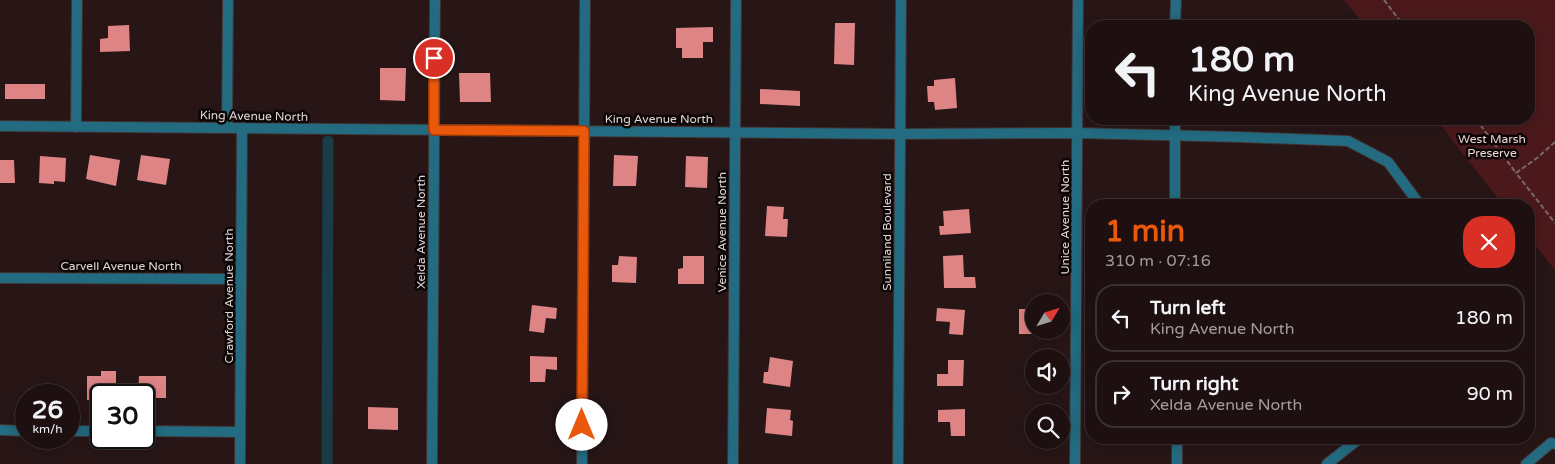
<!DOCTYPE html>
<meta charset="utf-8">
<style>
:root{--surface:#1e1011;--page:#2b1e1f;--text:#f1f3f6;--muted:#a19d9f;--line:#3c3031;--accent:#ea580c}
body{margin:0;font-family:"Varela Round",sans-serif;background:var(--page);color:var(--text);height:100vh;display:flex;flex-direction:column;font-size:19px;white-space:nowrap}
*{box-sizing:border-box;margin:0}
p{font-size:16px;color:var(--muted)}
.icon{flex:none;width:28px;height:28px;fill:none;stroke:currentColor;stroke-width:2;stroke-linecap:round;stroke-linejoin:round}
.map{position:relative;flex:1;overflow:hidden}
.details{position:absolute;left:1085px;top:199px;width:450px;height:245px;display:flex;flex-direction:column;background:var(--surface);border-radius:20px;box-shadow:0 2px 12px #0003,0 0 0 1px var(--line)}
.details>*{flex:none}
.top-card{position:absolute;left:1085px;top:20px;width:450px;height:105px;border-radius:20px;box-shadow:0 2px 12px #0003,0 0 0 1px var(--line);background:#1e1011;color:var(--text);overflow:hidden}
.needle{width:32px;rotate:52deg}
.fabs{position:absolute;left:1025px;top:294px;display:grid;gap:10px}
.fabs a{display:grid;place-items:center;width:45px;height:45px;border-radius:50%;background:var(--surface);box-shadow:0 2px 12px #0003,0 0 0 1px var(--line);font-size:25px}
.speed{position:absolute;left:15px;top:384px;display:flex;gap:10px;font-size:25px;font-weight:700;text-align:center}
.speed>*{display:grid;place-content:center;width:65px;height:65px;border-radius:50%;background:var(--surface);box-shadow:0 2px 12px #0003,0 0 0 1px var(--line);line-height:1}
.speed small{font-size:12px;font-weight:400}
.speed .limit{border:2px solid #111;border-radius:8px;background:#fff;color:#111}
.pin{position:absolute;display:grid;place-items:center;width:42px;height:42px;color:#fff;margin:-21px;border:2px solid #fff;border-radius:50%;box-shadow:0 1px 5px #0007}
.me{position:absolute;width:55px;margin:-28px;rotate:0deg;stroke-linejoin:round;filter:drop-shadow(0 0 4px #0008)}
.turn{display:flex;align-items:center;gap:18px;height:105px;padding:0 20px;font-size:22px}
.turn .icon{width:65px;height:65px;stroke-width:2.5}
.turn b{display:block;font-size:35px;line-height:42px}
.round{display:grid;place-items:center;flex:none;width:52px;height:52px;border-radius:20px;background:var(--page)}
.headline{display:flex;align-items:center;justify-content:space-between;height:85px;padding:0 20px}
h1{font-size:30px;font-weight:700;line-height:38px;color:var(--accent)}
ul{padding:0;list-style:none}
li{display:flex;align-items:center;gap:15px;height:68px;margin:0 10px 8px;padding:0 10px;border:2px solid var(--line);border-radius:20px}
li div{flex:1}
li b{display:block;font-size:19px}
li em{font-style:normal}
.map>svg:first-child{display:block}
.green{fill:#4b191c}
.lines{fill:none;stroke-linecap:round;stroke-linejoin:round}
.canal{stroke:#193c47;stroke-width:11}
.building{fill:#de8485}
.minor-casing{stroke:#423131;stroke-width:12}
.path{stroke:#79696a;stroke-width:2;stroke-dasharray:5 2.5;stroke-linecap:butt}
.minor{stroke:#236b80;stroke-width:10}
.route-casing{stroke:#983908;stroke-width:12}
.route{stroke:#ea580c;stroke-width:9}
.labels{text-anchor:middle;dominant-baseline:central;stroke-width:5;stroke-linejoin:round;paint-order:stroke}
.street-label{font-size:12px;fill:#e1d4d4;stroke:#0b0505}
.park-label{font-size:12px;fill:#f0d7d6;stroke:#0b0505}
</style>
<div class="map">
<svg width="1555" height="464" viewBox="0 0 1555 464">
<rect width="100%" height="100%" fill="#281617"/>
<polygon class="green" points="1344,0 1555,0 1555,270 1529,237 1529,205 1503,205 1436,119 1529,119 1529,26 1365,26"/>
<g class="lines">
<polyline class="canal" points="327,464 328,141"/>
</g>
<g class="building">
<polygon points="835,23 855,23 854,65 834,64"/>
<polygon points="129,25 130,51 100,52 100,39 108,38 108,26"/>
<polygon points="713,27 713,42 703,42 703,58 682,58 682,48 676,48 676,28"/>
<polygon points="380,68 406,68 405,101 380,100"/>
<polygon points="459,73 490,73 491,102 460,102"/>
<polygon points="955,78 957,108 935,110 934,102 928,102 927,86 934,86 934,80"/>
<rect x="5" y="84" width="40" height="15"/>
<polygon points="760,89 800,91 800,106 760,104"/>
<polygon points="90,155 120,160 116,186 86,179"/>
<polygon points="141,155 170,159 166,185 137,180"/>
<polygon points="614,155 638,156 636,186 613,186"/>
<polygon points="40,156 66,158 65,182 54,181 54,184 39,183"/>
<polygon points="686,156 708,157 707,188 685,187"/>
<polygon points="0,160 14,160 15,183 0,183"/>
<polygon points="767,206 784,207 783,219 788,219 787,237 765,236"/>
<polygon points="969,209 971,233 940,235 939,226 944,226 943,211"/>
<polygon points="963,255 964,277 975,277 976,288 944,288 943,256"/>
<polygon points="619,256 637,257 636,283 612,282 612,265 618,265"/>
<polygon points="683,256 704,256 704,284 678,284 678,269 683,268"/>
<polygon points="532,305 557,308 556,319 546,318 544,333 529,331"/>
<polygon points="937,308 965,310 963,335 949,334 950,322 936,321"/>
<rect x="1019" y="309" width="15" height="25"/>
<polygon points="530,356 557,357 557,370 546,369 545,382 530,382"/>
<polygon points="770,357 793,361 790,387 763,383 764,372 768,372"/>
<polygon points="948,360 964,360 963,386 937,386 937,374 948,374"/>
<polygon points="101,371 116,371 116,395 101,395 101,400 87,400 87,376 101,376"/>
<polygon points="139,376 166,376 166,398 144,398 144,395 138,395"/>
<polygon points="368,407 398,408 398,430 368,429"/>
<polygon points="767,408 791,410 790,420 793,421 792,436 765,433"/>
<polygon points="965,409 965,436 951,436 950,422 938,422 938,410"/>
</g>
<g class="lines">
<defs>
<g id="minor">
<polyline points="1175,26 1176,0"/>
<polyline points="1175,119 1175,205"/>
<polyline points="0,126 900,134 1078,133 1240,137 1348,141 1388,162 1420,205"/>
<polyline points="76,127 77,0"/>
<polyline points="227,128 228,0"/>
<polyline points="0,278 241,279"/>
<polyline points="0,430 26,431"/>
<polyline points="69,431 101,431"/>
<polyline points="144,431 240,432"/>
<polyline points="1177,438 1177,464"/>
<polyline points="240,464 242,128"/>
<polyline points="432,464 435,0"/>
<polyline points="582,464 585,0"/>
<polyline points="733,464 736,0"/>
<polyline points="898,464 901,0"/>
<polyline points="1075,464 1078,0"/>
<polyline points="1327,464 1360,438"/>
<polyline points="1526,464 1551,443 1555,444"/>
</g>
</defs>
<use href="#minor" class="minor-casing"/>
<g class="path">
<polyline points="1384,0 1404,26"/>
<polyline points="1476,119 1516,173"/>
<polyline points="1555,142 1537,158 1516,173 1555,223"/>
</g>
<use href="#minor" class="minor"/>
</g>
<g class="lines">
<defs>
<polyline id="route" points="434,58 434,130 584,131 582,425"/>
</defs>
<use href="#route" class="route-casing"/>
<use href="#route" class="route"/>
</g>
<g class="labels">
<g class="street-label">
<text transform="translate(254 116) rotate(1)">King Avenue North</text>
<text x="659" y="119">King Avenue North</text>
<text transform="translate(1065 217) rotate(-90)">Unice Avenue North</text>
<text transform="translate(421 232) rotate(-90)">Xelda Avenue North</text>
<text transform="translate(722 232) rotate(-90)">Venice Avenue North</text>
<text transform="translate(887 232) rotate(-90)">Sunniland Boulevard</text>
<text x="121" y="266">Carvell Avenue North</text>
<text transform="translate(229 296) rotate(-90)">Crawford Avenue North</text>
</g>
<g class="park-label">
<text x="1492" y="139">West Marsh<tspan x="1492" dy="14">Preserve</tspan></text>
</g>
</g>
</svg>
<div class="fabs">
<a><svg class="needle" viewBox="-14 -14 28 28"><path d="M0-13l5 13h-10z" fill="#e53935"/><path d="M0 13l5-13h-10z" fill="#a19d9f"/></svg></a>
<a><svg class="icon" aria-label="sound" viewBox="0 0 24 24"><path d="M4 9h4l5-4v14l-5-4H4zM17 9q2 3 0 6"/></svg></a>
<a><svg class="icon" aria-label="search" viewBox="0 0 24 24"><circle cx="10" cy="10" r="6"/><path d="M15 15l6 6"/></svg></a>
</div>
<div class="speed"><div>26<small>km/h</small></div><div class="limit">30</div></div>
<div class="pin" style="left:434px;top:58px;background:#d93025"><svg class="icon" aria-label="arrive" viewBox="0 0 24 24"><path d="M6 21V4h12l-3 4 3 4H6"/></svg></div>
<svg class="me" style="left:582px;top:425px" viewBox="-20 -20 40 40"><circle r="19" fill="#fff"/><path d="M0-13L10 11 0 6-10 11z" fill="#ea580c"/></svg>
<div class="top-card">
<div class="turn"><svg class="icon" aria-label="left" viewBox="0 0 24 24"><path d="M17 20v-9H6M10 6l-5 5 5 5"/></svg><div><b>180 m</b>King Avenue North</div></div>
</div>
<section class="details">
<div class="headline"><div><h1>1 min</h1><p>310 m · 07:16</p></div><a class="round" style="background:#d93025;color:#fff"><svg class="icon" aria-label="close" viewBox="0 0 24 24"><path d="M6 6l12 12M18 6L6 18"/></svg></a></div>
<ul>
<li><svg class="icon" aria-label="left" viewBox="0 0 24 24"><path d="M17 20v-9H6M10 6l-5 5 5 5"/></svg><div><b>Turn left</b><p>King Avenue North</p></div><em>180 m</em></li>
<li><svg class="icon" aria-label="right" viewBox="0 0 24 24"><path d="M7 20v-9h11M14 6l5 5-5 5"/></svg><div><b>Turn right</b><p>Xelda Avenue North</p></div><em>90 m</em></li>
</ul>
</section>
</div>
